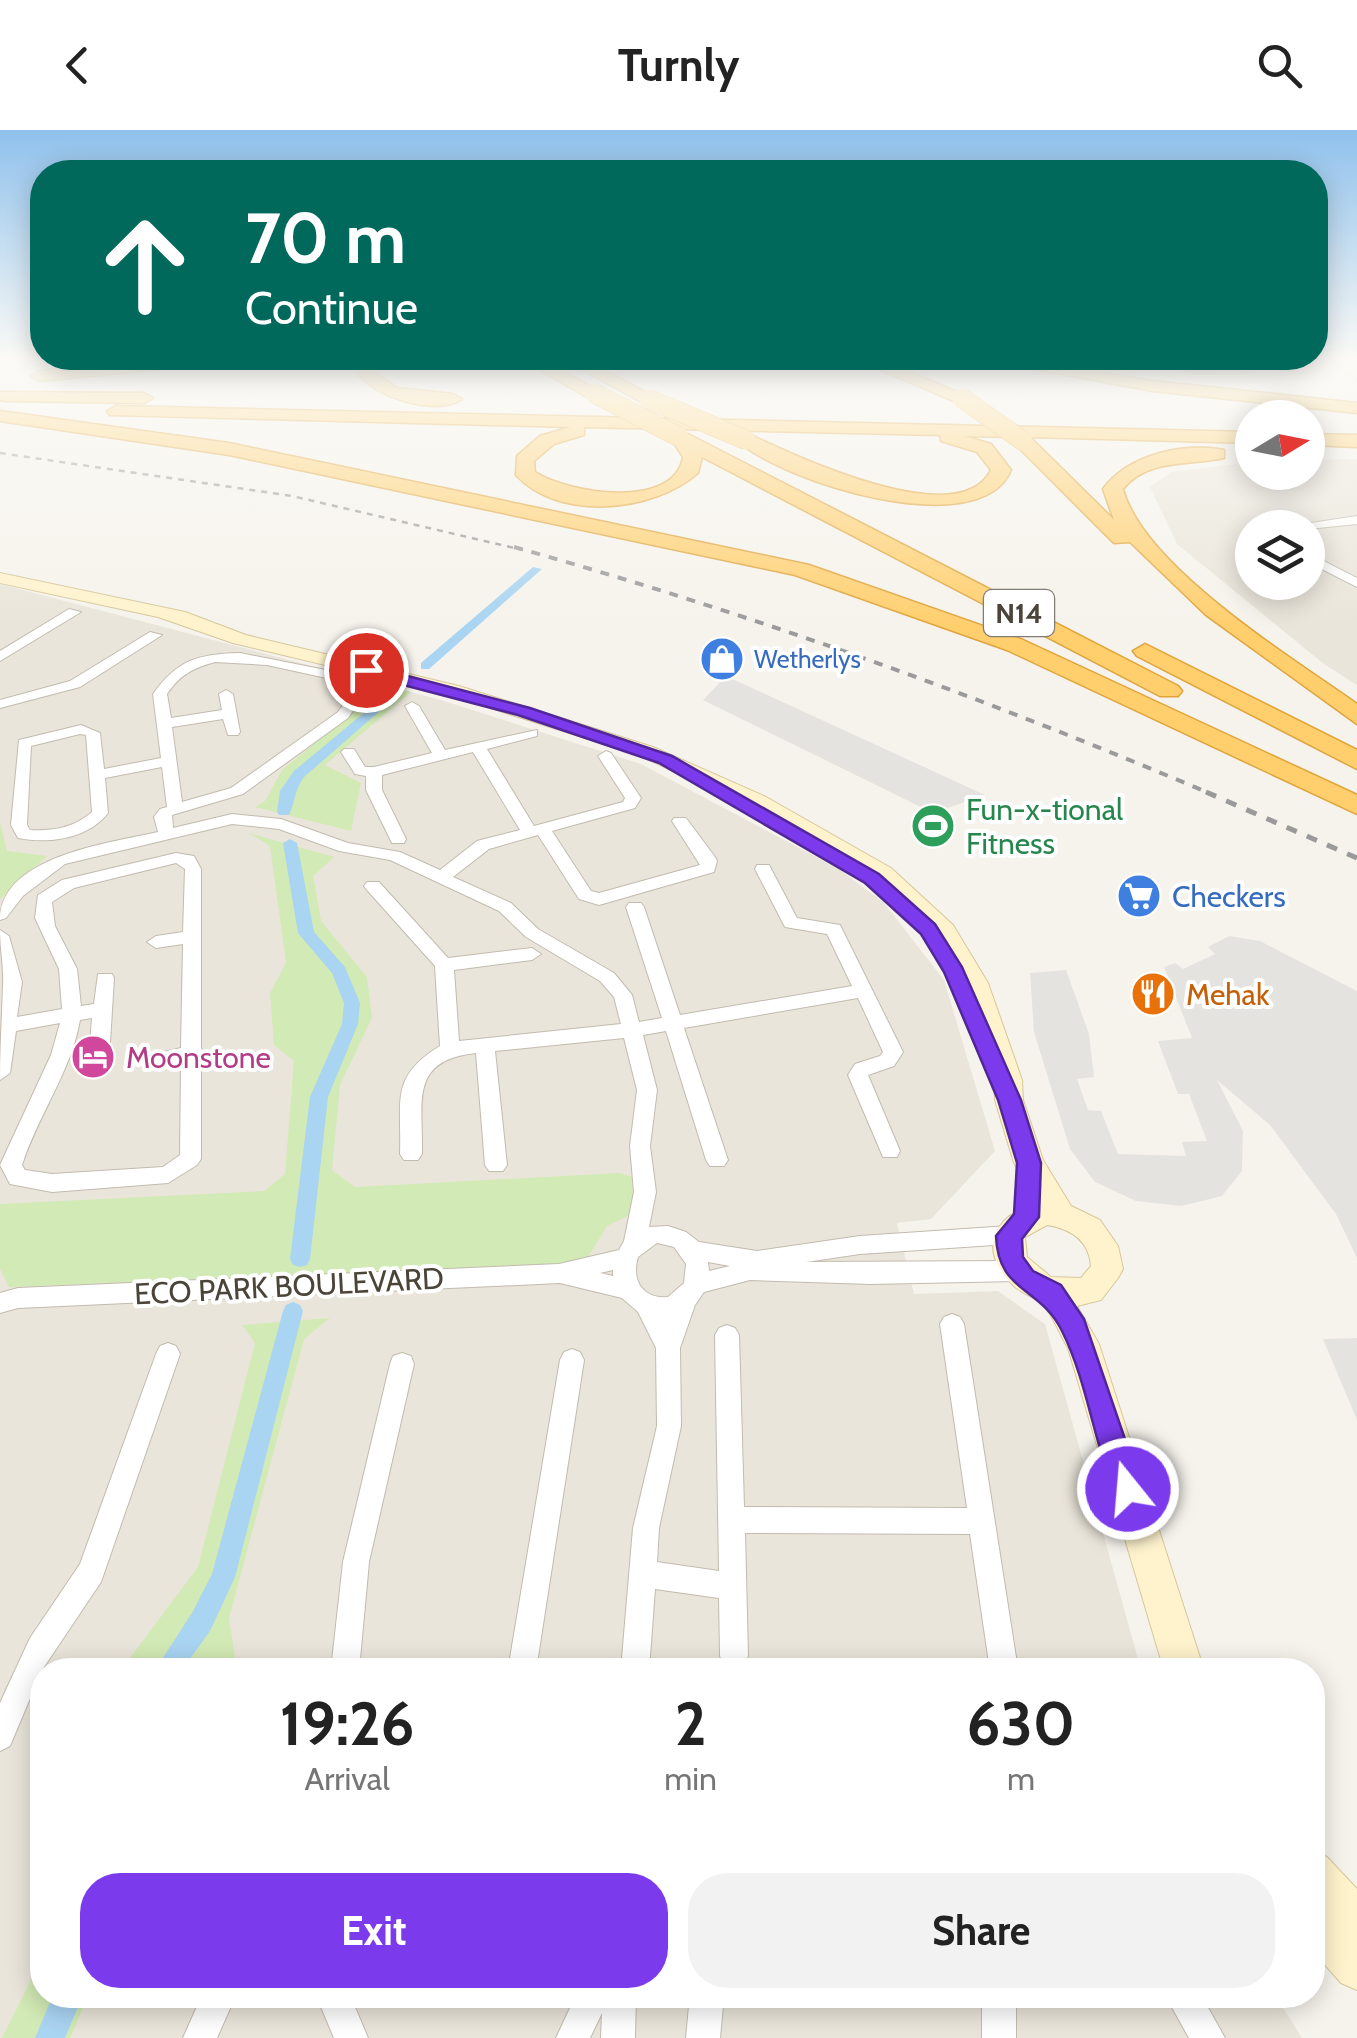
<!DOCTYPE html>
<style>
:root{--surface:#fff;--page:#f2f2f2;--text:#222;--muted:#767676;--accent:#7c3aed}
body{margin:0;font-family:Cabin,sans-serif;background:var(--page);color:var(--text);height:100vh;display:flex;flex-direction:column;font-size:38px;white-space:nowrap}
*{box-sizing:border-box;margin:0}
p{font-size:32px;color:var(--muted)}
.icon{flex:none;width:55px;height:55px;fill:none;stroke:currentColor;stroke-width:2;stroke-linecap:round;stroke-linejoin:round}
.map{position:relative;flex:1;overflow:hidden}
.sheet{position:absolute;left:30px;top:1528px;width:1295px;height:350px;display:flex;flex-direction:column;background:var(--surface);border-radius:40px;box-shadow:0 5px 25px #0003}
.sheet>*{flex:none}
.top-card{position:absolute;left:30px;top:30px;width:1298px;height:210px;border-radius:40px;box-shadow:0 5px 25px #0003;background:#00695c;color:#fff;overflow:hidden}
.needle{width:65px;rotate:80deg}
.buttons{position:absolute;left:1235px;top:270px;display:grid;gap:20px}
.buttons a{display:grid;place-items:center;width:90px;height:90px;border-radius:50%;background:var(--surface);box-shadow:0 5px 25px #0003;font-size:50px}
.pin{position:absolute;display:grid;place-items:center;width:85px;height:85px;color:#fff;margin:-42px;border:5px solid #fff;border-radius:50%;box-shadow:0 2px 10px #0007}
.me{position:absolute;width:110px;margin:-55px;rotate:343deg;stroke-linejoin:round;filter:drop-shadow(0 0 8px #0008)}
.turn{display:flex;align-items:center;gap:35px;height:210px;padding:0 50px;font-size:45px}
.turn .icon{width:130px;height:130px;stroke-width:2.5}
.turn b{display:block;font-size:70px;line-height:85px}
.eta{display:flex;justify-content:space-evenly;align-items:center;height:170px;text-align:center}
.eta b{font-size:60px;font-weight:700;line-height:70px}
.primary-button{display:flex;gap:20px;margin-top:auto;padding:20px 50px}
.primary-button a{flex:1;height:115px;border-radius:40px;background:var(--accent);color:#fff;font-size:40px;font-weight:700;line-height:115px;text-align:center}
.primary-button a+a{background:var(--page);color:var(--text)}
header{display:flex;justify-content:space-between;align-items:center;height:130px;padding:0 50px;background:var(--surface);font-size:45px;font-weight:700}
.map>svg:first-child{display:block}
.residential{fill:#eae5da;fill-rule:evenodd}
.green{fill:#d2eab5}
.parking{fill:#e5e3e0}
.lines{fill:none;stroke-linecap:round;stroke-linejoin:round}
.canal{fill:#a9d4f2;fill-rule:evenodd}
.street-casing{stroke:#c2bbae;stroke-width:2}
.secondary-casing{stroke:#d6c79b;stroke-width:2}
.highway-casing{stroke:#e0a43c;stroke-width:3}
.street{fill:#fff;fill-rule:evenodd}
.secondary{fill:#fff3cd;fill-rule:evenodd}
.highway{fill:#ffcf6e;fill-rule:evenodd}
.rail-far2{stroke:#9a9a9a;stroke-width:2.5;stroke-dasharray:6 6;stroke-linecap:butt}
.rail-far1{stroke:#9a9a9a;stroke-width:4;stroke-dasharray:9 9;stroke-linecap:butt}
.rail{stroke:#9a9a9a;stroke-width:5;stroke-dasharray:11 11;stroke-linecap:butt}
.highway-bridge-casing{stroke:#e0a43c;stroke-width:20;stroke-linecap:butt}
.highway-bridge{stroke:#ffcf6e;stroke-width:19}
.wall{fill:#bab2a6}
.route{fill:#7c3aed;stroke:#51269a;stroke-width:2.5}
.labels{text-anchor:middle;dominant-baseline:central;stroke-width:8;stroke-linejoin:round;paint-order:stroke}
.far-shop-label{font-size:25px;fill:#366cbe;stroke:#fff;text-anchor:start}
.shield{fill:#fff;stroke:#817c74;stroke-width:2.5}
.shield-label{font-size:28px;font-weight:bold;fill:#4b4439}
.leisure-label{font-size:30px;fill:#27864d;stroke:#fff;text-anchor:start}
.shop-label{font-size:30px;fill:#366cbe;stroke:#fff;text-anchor:start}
.food-label{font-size:30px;fill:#c56008;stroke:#fff;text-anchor:start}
.hotel-label{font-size:30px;fill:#b23c85;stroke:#fff;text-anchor:start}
.street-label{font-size:30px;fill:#4b4439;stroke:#fff}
</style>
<header><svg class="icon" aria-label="back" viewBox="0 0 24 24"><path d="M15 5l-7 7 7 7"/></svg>Turnly<svg class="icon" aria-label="search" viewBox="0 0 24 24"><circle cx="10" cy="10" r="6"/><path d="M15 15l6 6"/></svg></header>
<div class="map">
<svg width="1357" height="1908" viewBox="0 0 1357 1908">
<rect width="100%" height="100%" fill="#f6f3ec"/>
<g class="residential">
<path d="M1357,329V555L1324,534L1177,414L1150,357L1171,342L1252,332V342H1308V330ZM1252,398H1308V452H1252Z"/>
<polygon points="0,454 441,570 641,634 839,739 884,773 944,850 995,1021 931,1089 897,1093 914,1164 998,1161 1045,1194 1141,1540 42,1540 42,1865 1275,1865 1302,1908 0,1908"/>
</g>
<g class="green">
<polygon points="385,556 411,562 325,635 361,653 351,701 255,677 265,671 282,640"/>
<polygon points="0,692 7,721 47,726 0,769"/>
<polygon points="249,703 334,727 313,746 321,791 367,847 372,888 340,955 332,1040 355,1057 619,1043 632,1047 634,1083 607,1096 584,1134 9,1157 0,1139 0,1074 264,1061 285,1044 294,931 274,915 270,863 286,833 270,716"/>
<polygon points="330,1188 304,1209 229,1488 237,1540 121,1540 198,1437 255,1213 242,1195"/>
<polygon points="42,1814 42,1865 89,1865 70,1908 2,1908 36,1840"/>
</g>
<g class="parking">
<polygon points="726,546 985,665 933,683 703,570"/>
<polygon points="1229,806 1260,811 1357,861 1357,1128 1336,1084 1270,995 1217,950 1243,1001 1242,1041 1222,1066 1181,1076 1136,1071 1095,1052 1070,1019 1034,902 1030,843 1066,840 1089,904 1094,947 1077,949 1088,980 1101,981 1118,1024 1186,1026 1182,1012 1207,1011 1189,964 1178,964 1158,911 1192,908 1164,837 1175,833 1183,839 1215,824 1208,817"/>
<polygon points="1357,1208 1357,1290 1323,1209"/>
</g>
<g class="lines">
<g class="canal">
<polygon points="533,437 542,439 429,539 421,539 421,533"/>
<path d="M393,559L399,563L397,566L304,647C293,663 296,670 289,685H279L277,682L280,661L294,641Z"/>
<polygon points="290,709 297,713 314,802 345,837 360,873 358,894 328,967 310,1129 307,1135 300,1137 293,1135 290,1129 310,967 342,894 344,873 332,843 298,803 283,713"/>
<polygon points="293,1172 300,1175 303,1181 235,1447 210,1501 182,1540 155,1540 192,1483 212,1444 283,1181 286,1175"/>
<polygon points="53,1865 83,1865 65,1908 35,1908"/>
</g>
<defs>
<g id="street">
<polygon points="1357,386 1357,394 1308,399 1278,398"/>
<polygon points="1308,423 1357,448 1357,457 1308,432"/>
<polygon points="69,479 81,482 0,531 0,521"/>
<polygon points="150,502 162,505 80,557 0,578 0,570 70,551"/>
<path d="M240,523L341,543L353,554L359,572L348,588L243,664L172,685L173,698L232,684L281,689L348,713L400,722L440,740L477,711L520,700L473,622L382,645V660L406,709L404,713H392L366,660V646L355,644L341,622L344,619H354L365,637H374L432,623L405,576L412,572L419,576L445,620L537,600V606L487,619L534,696L623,672L625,668L598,626L606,621L611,623L641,668L635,678L552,701L591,761L599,763L700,735L672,691L674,688H686L715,727L717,731L714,742L599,775L579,769L538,705L489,719L453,747L511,773L538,799L614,843L632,865L639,892L662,888L626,777L629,773H641L644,777L680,885L852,856L827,804L785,797L755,739L757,735H769L797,788L840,795L903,922L894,936L868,945L900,1021L897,1027H883L848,945L855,934L880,926L883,922L858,868L684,898L728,1030L724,1036H710L706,1030L666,901L643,905L657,960L650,1016L656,1062L649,1097L668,1096L686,1102L699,1112L757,1121L860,1106L1009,1096L1017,1099L1020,1105L1017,1111L1009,1114L860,1124L806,1132L1017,1131L1025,1134L1028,1141L1025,1148L1017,1151L871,1154L750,1150L704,1162L695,1175L680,1218L681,1296L659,1398L657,1432L719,1441L715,1205L719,1198L727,1195L735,1198L739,1205L744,1377L967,1378L940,1194L944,1187L952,1184L960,1187L964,1194L1018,1540H990L970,1404L745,1403L748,1526L744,1536L734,1540L724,1536L720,1526L719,1468L655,1459L649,1540H621L633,1398L657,1296L656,1218L638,1182L622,1168L560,1153L18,1178L0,1183V1163L18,1158L559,1134L619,1120L624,1111L634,1062L630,1016L637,960L624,908L495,921L507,1035L503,1041H489L485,1035L476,923C409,930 423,971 422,1024L418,1030H404L400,1024C402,971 389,947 440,916L435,836L367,760L364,756L367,752H379L448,828L532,818L541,824L532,830L454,840L459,911L621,894L614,867L600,851L526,807L499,781L390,730L339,721L279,699L232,694L65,734L23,766L6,788L0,790C0,726 110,713 158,702L154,687L160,679L167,677L162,637L105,648L108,683C88,709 49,714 18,708L11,695L19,610L81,595L100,603L104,639L161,628L153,564C178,529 199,524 240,523ZM215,532L267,535L331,549L339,556L345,572L338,582L231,658L182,672L172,597L223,589L228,605H238L240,602L233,564L226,560L219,564L222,580L171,588L167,564C180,545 193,538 215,532ZM80,604L86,605L92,682C74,698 53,701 30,700L27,695L31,616ZM657,1113L674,1117L686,1134L684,1153L668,1167C643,1169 631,1151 638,1127ZM708,1132L730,1136L709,1141ZM613,1140V1146L600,1143Z"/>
<path d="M176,723L194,726L201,739V918L204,923L201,928V1029L197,1035L168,1053L52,1062L10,1054L0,1035L51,925L60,893L16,901L10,943L0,950C0,918 2,887 3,855C4,838 0,818 0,800L9,806L22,852L17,887L62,879L59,839L35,788L38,765L62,750ZM176,733L185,739L183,802L156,806L147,812L156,818L183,814L181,918L142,927L139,932L149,939L181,933L180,1025L163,1037L52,1044L25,1040L22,1035C38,985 71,942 80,890L92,888L90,913L93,918H107L110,913L114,848L112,844H98L94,874L81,876L77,839L55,796L52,772L74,758Z"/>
<polygon points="168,1213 176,1216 180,1224 101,1452 42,1540 10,1616 0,1621 0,1573 30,1508 80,1434 156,1224 160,1216"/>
<polygon points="572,1219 580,1222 584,1230 536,1540 508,1540 560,1230 564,1222"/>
<polygon points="402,1223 411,1226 414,1234 369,1432 359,1540 331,1540 343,1432 390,1234 393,1226"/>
<polygon points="202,1865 236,1865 217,1908 183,1908"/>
<polygon points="316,1865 350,1865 368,1908 334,1908"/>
<polygon points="576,1865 636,1865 635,1908 601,1908 602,1883 590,1908 556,1908"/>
<polygon points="690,1865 724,1865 720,1908 686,1908"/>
<rect x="982" y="1865" width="34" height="43"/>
<polygon points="1165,1865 1201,1865 1225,1908 1189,1908"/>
</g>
<g id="secondary">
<polygon points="1328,229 1342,229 1357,240 1357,250"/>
<path d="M0,443L185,482L246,505L459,556L653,617L766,667L891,738L953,795L988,853L1022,950L1023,970L1043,1030L1071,1076L1100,1090L1118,1116L1123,1139L1118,1148L1101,1170L1077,1176L1099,1214L1204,1540H1164L1068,1218C1060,1205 1051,1180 1039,1171C1030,1165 1020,1163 1012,1154C977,1118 994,1085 1038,1073L1014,1033L995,970L994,950L962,853L932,800L875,748L750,677L639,625L446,564L233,513L158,487L0,453ZM1047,1095C1071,1099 1089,1110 1091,1136L1081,1148L1051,1147L1027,1127L1025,1107Z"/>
<polygon points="1312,1721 1327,1727 1357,1759 1357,1860 1341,1853 1312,1820"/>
</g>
<g id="highway">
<polygon points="159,229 216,229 208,234 40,251 31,246 40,241"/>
<path d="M366,229H383L374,242L397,258L453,264L462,269C437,287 373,267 357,242Z"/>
<polygon points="522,229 542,229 600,262 585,266"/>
<polygon points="563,229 584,229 658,269 643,273"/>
<polygon points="856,229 879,229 971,268 956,272"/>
<polygon points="980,229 1018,229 1153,251 1357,273 1357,283 1153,261"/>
<polygon points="0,262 144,263 153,268 144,273 6,271 0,270"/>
<path d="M116,276L1252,302V313L1030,307L1114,390L1103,359C1128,325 1183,312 1224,320V328C1189,336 1148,328 1123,359C1143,436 1292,528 1357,574V594L1206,485L1130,412L1114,413L1016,315V307L964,306L991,314L1011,340C980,415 779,351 737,310L753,306C795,326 960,404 991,340L977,322L941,311L940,305L584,297V305L554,314L534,331L535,342C567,363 674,381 683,327L670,307L686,303L1178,556L1182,561L1178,566H1160L702,327L698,343C654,382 559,392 516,345L517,326L540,306L571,297L110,285L107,281Z"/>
<polygon points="0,281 229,313 809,435 1023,510 1357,665 1357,684 1007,520 795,445 229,325 0,291"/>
<polygon points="1308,304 1357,305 1357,317 1308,315"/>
<polygon points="1145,514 1357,620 1357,639 1137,526 1133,521"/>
</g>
</defs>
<use href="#street" class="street-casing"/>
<use href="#secondary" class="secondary-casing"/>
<use href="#highway" class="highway-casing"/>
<use href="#street" class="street"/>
<use href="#secondary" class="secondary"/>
<use href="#highway" class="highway"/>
<polyline class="rail-far2" points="0,323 292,366 523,420"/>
<path class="rail-far1" d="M514,417C753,484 983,567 1211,664"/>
<polyline class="rail" points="1206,662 1357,728"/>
<defs>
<g id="highway-bridge">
<polyline points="594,263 679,307"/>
<polyline points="962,268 1023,311"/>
<polyline points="649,269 746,310"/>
</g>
</defs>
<use href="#highway-bridge" class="highway-bridge-casing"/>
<use href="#highway-bridge" class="highway-bridge"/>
</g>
<polygon class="wall" points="1171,229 1260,229 1255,244 1195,245 1180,240"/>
<linearGradient id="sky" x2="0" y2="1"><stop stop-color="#8fc1ec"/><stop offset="0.46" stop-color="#fbfaf6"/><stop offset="1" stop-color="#fbfaf6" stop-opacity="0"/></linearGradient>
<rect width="1357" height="496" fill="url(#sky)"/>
<path class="route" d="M366,535L530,578L672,626L879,744L935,794L962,837L1021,970L1041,1033L1039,1087L1022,1109L1023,1127L1033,1141L1061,1155L1084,1189L1142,1359L1138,1369L1128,1373L1117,1369C1094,1315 1088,1253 1062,1201C1040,1156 998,1163 996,1106L1014,1084L1017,1033L998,970L944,842L921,804L865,753L659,633L518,585L361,544L358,540Z"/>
<defs>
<symbol id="shop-disc" viewBox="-11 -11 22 22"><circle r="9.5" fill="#3f7fe0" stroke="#fff"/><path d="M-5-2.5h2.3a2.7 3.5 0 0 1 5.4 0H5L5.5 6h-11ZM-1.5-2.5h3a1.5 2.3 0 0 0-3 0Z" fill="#fff"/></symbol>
<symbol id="stadium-disc" viewBox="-11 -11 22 22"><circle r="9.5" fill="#2e9e5b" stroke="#fff"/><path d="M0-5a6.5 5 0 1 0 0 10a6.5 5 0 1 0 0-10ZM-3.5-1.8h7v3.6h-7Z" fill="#fff"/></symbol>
<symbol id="supermarket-disc" viewBox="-11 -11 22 22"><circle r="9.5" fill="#3f7fe0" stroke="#fff"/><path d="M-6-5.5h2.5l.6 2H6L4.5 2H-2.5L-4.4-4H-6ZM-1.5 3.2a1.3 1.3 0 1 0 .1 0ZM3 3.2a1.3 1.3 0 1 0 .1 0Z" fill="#fff"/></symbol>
<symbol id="restaurant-disc" viewBox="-11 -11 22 22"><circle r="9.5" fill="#e8710a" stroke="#fff"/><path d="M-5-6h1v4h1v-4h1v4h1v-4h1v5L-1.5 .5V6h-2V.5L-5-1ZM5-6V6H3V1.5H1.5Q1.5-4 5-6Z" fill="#fff"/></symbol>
<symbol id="hotel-disc" viewBox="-11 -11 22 22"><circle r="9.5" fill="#d1479c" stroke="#fff"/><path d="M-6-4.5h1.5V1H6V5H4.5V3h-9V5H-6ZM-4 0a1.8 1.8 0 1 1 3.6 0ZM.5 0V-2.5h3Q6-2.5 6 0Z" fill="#fff"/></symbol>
</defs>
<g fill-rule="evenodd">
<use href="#shop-disc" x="697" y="504" width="50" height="50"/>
<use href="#stadium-disc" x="908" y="671" width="50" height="50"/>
<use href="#supermarket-disc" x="1114" y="741" width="50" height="50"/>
<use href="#restaurant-disc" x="1128" y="839" width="50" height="50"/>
<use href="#hotel-disc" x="68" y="902" width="50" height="50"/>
</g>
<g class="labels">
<g class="far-shop-label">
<text x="754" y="529">Wetherlys</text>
</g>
<rect class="shield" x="984" y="460" width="70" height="46" rx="8"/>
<g class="shield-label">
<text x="1019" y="483">N14</text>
</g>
<g class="leisure-label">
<text x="966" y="679">Fun-x-tional<tspan x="966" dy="34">Fitness</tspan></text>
</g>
<g class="shop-label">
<text x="1172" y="766">Checkers</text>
</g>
<g class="food-label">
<text x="1186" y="864">Mehak</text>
</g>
<g class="hotel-label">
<text x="126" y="927">Moonstone</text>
</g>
<g class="street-label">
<text transform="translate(289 1156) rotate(-3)">ECO PARK BOULEVARD</text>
</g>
</g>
</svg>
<div class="buttons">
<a><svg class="needle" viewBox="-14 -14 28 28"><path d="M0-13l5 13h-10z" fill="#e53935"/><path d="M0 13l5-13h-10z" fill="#767676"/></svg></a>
<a><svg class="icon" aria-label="layers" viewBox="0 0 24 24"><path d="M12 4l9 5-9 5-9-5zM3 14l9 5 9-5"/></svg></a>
</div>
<div class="pin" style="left:366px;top:540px;background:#d93025"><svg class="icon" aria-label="arrive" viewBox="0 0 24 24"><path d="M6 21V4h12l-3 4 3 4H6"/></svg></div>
<svg class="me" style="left:1128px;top:1359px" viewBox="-20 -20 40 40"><circle r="17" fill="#7c3aed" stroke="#fff" stroke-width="3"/><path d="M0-11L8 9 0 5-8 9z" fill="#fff"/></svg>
<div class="top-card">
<div class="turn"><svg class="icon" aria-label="ahead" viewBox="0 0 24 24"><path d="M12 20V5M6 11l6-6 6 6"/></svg><div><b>70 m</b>Continue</div></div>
</div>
<section class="sheet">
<div class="eta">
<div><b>19:26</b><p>Arrival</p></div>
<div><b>2</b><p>min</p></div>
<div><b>630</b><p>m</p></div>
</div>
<div class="primary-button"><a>Exit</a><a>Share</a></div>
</section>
</div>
